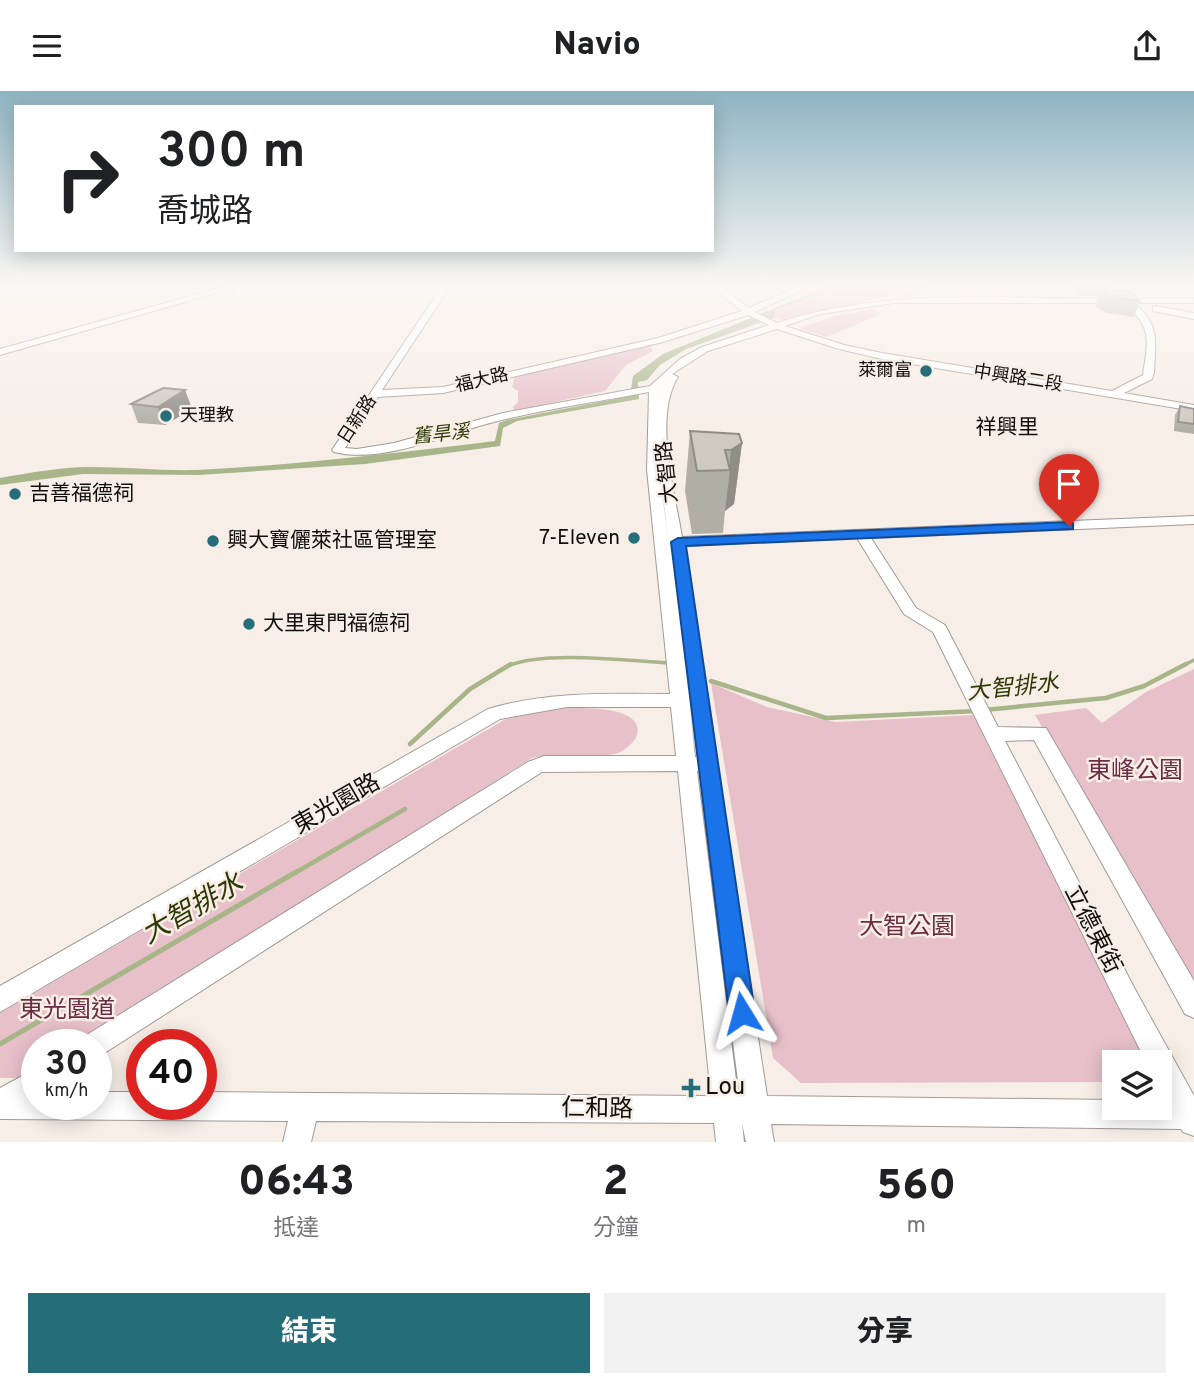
<!DOCTYPE html>
<html lang="zh-TW">
<meta charset="utf-8">
<style>
:root{--surface:#fff;--page:#f2f2f2;--text:#202124;--muted:#757577;--accent:#256d79}
body{margin:0;font-family:Overpass,"Noto Sans TC",sans-serif;background:var(--page);color:var(--text);height:100vh;display:flex;flex-direction:column;font-size:26px;white-space:nowrap}
*{box-sizing:border-box;margin:0}
p{font-size:23px;color:var(--muted)}
.icon{flex:none;width:38px;height:38px;fill:none;stroke:currentColor;stroke-width:2;stroke-linecap:round;stroke-linejoin:round}
.map{position:relative;height:1051px;overflow:hidden}
.panel{display:flex;flex-direction:column;background:var(--surface);flex:1}
.panel>*{flex:none}
.guide{position:absolute;left:14px;top:14px;width:700px;height:147px;border-radius:0px;box-shadow:0 4px 18px #0003;background:#fff;color:var(--text);overflow:hidden}
.fabs{position:absolute;left:1102px;top:959px;display:grid;gap:14px}
.fabs a{display:grid;place-items:center;width:70px;height:70px;border-radius:0px;background:var(--surface);box-shadow:0 4px 18px #0003;font-size:35px}
.speed{position:absolute;left:21px;top:938px;display:flex;gap:14px;font-size:35px;font-weight:700;text-align:center}
.speed>*{display:grid;place-content:center;width:91px;height:91px;border-radius:50%;background:var(--surface);box-shadow:0 4px 18px #0003;line-height:1}
.speed small{font-size:18px;font-weight:400}
.speed .limit{border:10px solid #d22;background:#fff;color:#111}
.pin{position:absolute;display:grid;place-items:center;width:60px;height:60px;color:#fff;margin:-72px -30px;border-radius:50% 50% 50% 0;rotate:-45deg;box-shadow:0 0 7px #0007}
.pin .icon{rotate:45deg}
.me{position:absolute;width:77px;margin:-38px;rotate:352deg;stroke-linejoin:round;filter:drop-shadow(0 0 5px #0008)}
.turn{display:flex;align-items:center;gap:24px;height:147px;padding:0 28px;font-size:32px}
.turn .icon{width:91px;height:91px;stroke-width:2.5}
.turn b{display:block;font-size:49px;line-height:60px}
.eta{display:flex;justify-content:space-evenly;align-items:center;height:119px;text-align:center}
.eta b{font-size:42px;font-weight:800;line-height:49px}
.action{display:flex;gap:14px;margin-top:auto;padding:14px 28px}
.action a{flex:1;height:80px;border-radius:0px;background:var(--accent);color:#fff;font-size:28px;font-weight:800;line-height:80px;text-align:center}
.action a+a{background:var(--page);color:var(--text)}
header{display:flex;justify-content:space-between;align-items:center;height:91px;padding:0 28px;background:var(--surface);font-size:32px;font-weight:800}
.map>svg:first-child{display:block}
.green{fill:#e8c0ca}
.water{fill:#a8b589}
.lines{fill:none;stroke-linecap:round;stroke-linejoin:round}
.stream-far3{stroke:#a8b589;stroke-width:2}
.stream-far2{stroke:#a8b589;stroke-width:3.5}
.stream-far1{stroke:#a8b589;stroke-width:4.5}
.stream{stroke:#a8b589;stroke-width:5}
.minor-casing{stroke:#a39a94;stroke-width:2}
.minor{fill:#fff;fill-rule:evenodd}
.wall{fill:#b1aea6}
.shaded-wall{fill:#908d87}
.building{fill:#cecac1;stroke:#908d87;stroke-width:2}
.route{fill:#1a73e8;stroke:#114b97;stroke-width:2}
.poi-dot{fill:#256d79;stroke:#f7eee7;stroke-width:2.5}
.labels{text-anchor:middle;dominant-baseline:central;stroke-width:5;stroke-linejoin:round;paint-order:stroke}
.far-poi-label{font-size:18px;fill:#110f0c;stroke:#f7eee7;text-anchor:end}
.far-street-label{font-size:18px;fill:#110f0c;stroke:#f7eee7}
.far-water-label{font-size:19px;font-style:italic;fill:#2e3804;stroke:#f7eee7}
.far-quarter-label{font-size:21px;fill:#110f0c;stroke:#f7eee7}
.street-label{font-size:21px;fill:#110f0c;stroke:#f7eee7}
.poi-label{font-size:21px;fill:#110f0c;stroke:#f7eee7;text-anchor:start}
.water-label{font-size:23px;font-style:italic;fill:#2e3804;stroke:#f7eee7}
.near-park-label{font-size:24px;fill:#6b2d41;stroke:#f7eee7}
.near-street-label{font-size:24px;fill:#110f0c;stroke:#f7eee7}
.near-poi-label{font-size:24px;fill:#110f0c;stroke:#f7eee7;text-anchor:start}
.near-water-label{font-size:28px;font-style:italic;fill:#2e3804;stroke:#f7eee7}
</style>
<header><svg class="icon" aria-label="menu" viewBox="0 0 24 24"><path d="M4 6h16M4 12h16M4 18h16"/></svg>Navio<svg class="icon" aria-label="share" viewBox="0 0 24 24"><path d="M12 15V3M7 8l5-5 5 5M5 13v7h14v-7"/></svg></header>
<div class="map">
<svg width="1194" height="1051" viewBox="0 0 1194 1051">
<rect width="100%" height="100%" fill="#f7eee7"/>
<g class="green">
<polygon points="839,194 935,194 783,229 770,226 769,222"/>
<polygon points="872,218 882,223 826,246 799,237 835,225"/>
<polygon points="649,253 653,260 626,274 605,300 515,320 513,316 518,311 518,300 512,296 515,284"/>
<polygon points="1194,578 1194,902 1035,624 1086,617 1102,632 1146,601"/>
<polygon points="711,592 767,616 836,631 973,624 1146,971 1115,971 1115,991 801,992 773,967"/>
<path d="M539,618C559,618 646,609 637,644C635,651 624,660 618,662C603,668 555,661 532,667L73,954H37V976L20,987H0V922L504,629Z"/>
</g>
<path class="water" d="M831,194H842L775,219L773,227L686,258L660,274L647,289L638,291L639,308L517,330L503,337L500,355L365,373L199,384L83,383L0,394V387C29,382 60,376 90,376C126,376 162,380 197,379C297,374 396,362 495,350L499,332L507,329L630,305L633,285L663,263Z"/>
<g class="lines">
<polyline class="stream-far3" points="906,205 930,194"/>
<g class="stream-far2">
<path d="M508,575C544,559 629,570 670,572"/>
<polyline points="1182,575 1194,569"/>
</g>
<g class="stream-far1">
<polyline points="711,590 826,627 977,620"/>
<polyline points="984,619 1106,607 1144,595 1186,573"/>
<polyline points="410,653 470,598 511,573"/>
<polyline points="293,783 405,718"/>
</g>
<polyline class="stream" points="0,953 296,781"/>
<defs>
<g id="minor">
<polygon points="230,194 244,194 0,264 0,258"/>
<path d="M443,194H451L382,299L443,296L658,247L742,220L709,194H718L749,217L801,194H812L755,221L777,232C887,196 1005,208 1119,208L1109,194H1117L1128,208H1194V212H1134C1161,235 1155,250 1154,282L1152,288L1124,302L1194,314V320L882,268L839,258L777,238L708,260L672,283L678,286C653,326 675,402 682,446L1194,425V433L871,447L916,517L945,534L998,636L1046,637L1194,890V927L1185,923L1034,649L1005,650L1137,902L1194,1005V1045L1183,1041L1181,1038L771,1033L774,1051H746L742,1032L744,1051H716L714,1032L316,1030L311,1051H283L288,1030L0,1028V997L37,977V1013H96V1001H142V1013H201V1001L711,1005L678,680L542,681L103,963L96,966V954H81L85,945L528,671L544,665H676L671,616H567L500,628L0,921V895L488,618C548,600 608,603 670,603L647,379L649,301C601,310 553,317 506,328C454,339 387,374 334,361L332,359ZM894,212H1124C1153,238 1148,248 1143,284L1112,300L882,262L844,254L785,235L820,223ZM748,224L769,234L702,256L680,268L650,295L503,322L394,352L357,358L345,357L378,306L443,302L663,251ZM659,373L668,447L659,379ZM857,447L904,523L933,541L1146,971H1160V998L1167,1010H1160V1017H1115V1009L767,1005L683,455ZM690,616L696,666H695ZM697,680H698L740,1005H738Z"/>
<polygon points="1156,215 1194,222 1194,228 1153,220 1153,216"/>
</g>
</defs>
<use href="#minor" class="minor-casing"/>
<use href="#minor" class="minor"/>
</g>
<g class="wall">
<polygon points="1066,194 1116,194 1114,199 1140,210 1134,226 1106,222 1095,215 1099,205 1081,205"/>
<polygon points="185,299 192,318 165,334 138,332 131,313"/>
<polygon points="1180,315 1194,318 1194,343 1174,340 1175,324"/>
<polygon points="690,340 742,352 734,413 725,420 723,442 692,443 685,400"/>
</g>
<g class="shaded-wall">
<polygon points="185,299 192,318 165,334 158,316"/>
<polygon points="742,352 734,413 725,420 730,379 729,379 731,359"/>
</g>
<g class="building">
<polygon points="1101,199 1129,199 1140,210 1112,206"/>
<polygon points="163,297 185,299 158,316 131,313"/>
<polygon points="1180,315 1194,318 1194,333 1178,331"/>
<polygon points="690,340 739,343 742,352 731,359 725,359 730,379 697,380"/>
</g>
<linearGradient id="sky" x2="0" y2="1"><stop stop-color="#8eb4c2"/><stop offset="0.57" stop-color="#fbf7f4"/><stop offset="1" stop-color="#fbf7f4" stop-opacity="0"/></linearGradient>
<rect width="1194" height="342" fill="url(#sky)"/>
<polygon class="route" points="1069,431 1073,432 1073,438 686,455 755,922 751,931 742,935 733,931 729,922 671,451 678,447"/>
<g class="poi-dot">
<circle cx="926" cy="280" r="7"/>
<circle cx="166" cy="325" r="7"/>
<circle cx="15" cy="403" r="7"/>
<circle cx="634" cy="447" r="7"/>
<circle cx="213" cy="450" r="7"/>
<circle cx="249" cy="533" r="7"/>
<path d="M687.5 986.5h7v7h7v7h-7v7h-7v-7h-7v-7h7z"/>
</g>
<g class="labels">
<g class="far-poi-label">
<text x="912" y="280">萊爾富</text>
<text x="180" y="325" text-anchor="start">天理教</text>
</g>
<g class="far-street-label">
<text transform="translate(1018 288) rotate(9)">中興路二段</text>
<text transform="translate(482 290) rotate(-13)">福大路</text>
<text transform="translate(358 329) rotate(-57)">日新路</text>
</g>
<g class="far-water-label">
<text transform="translate(441 344) rotate(-6)">舊旱溪</text>
</g>
<g class="far-quarter-label">
<text x="1007" y="337">祥興里</text>
</g>
<g class="street-label">
<text transform="translate(668 381) rotate(-96)">大智路</text>
</g>
<g class="poi-label">
<text x="29" y="403">吉善福德祠</text>
<text x="620" y="447" text-anchor="end">7-Eleven</text>
<text x="227" y="450">興大寶儷萊社區管理室</text>
<text x="263" y="533">大里東門福德祠</text>
</g>
<g class="water-label">
<text transform="translate(1013 598) rotate(-6)">大智排水</text>
</g>
<g class="near-park-label">
<text x="1135" y="681">東峰公園</text>
<text x="907" y="837">大智公園</text>
<text x="67" y="920">東光園道</text>
</g>
<g class="near-street-label">
<text transform="translate(337 714) rotate(-30)">東光園路</text>
<text transform="translate(1092 839) rotate(63)">立德東街</text>
<text transform="translate(597 1019) rotate(1)">仁和路</text>
</g>
<g class="near-poi-label">
<text x="705" y="997">Lou</text>
</g>
<g class="near-water-label">
<text transform="translate(193 819) rotate(-30)">大智排水</text>
</g>
</g>
</svg>
<div class="fabs">
<a><svg class="icon" aria-label="layers" viewBox="0 0 24 24"><path d="M12 4l9 5-9 5-9-5zM3 14l9 5 9-5"/></svg></a>
</div>
<div class="speed"><div>30<small>km/h</small></div><div class="limit">40</div></div>
<div class="pin" style="left:1069px;top:435px;background:#d93025"><svg class="icon" aria-label="arrive" viewBox="0 0 24 24"><path d="M6 21V4h12l-3 4 3 4H6"/></svg></div>
<svg class="me" style="left:742px;top:922px" viewBox="-20 -20 40 40"><path d="M0-17L14 15 0 8-14 15z" fill="#1a73e8" stroke="#fff" stroke-width="4"/></svg>
<div class="guide">
<div class="turn"><svg class="icon" aria-label="right" viewBox="0 0 24 24"><path d="M7 20v-9h11M14 6l5 5-5 5"/></svg><div><b>300 m</b>喬城路</div></div>
</div>
</div>
<section class="panel">
<div class="eta">
<div><b>06:43</b><p>抵達</p></div>
<div><b>2</b><p>分鐘</p></div>
<div><b>560</b><p>m</p></div>
</div>
<div class="action"><a>結束</a><a>分享</a></div>
</section>
